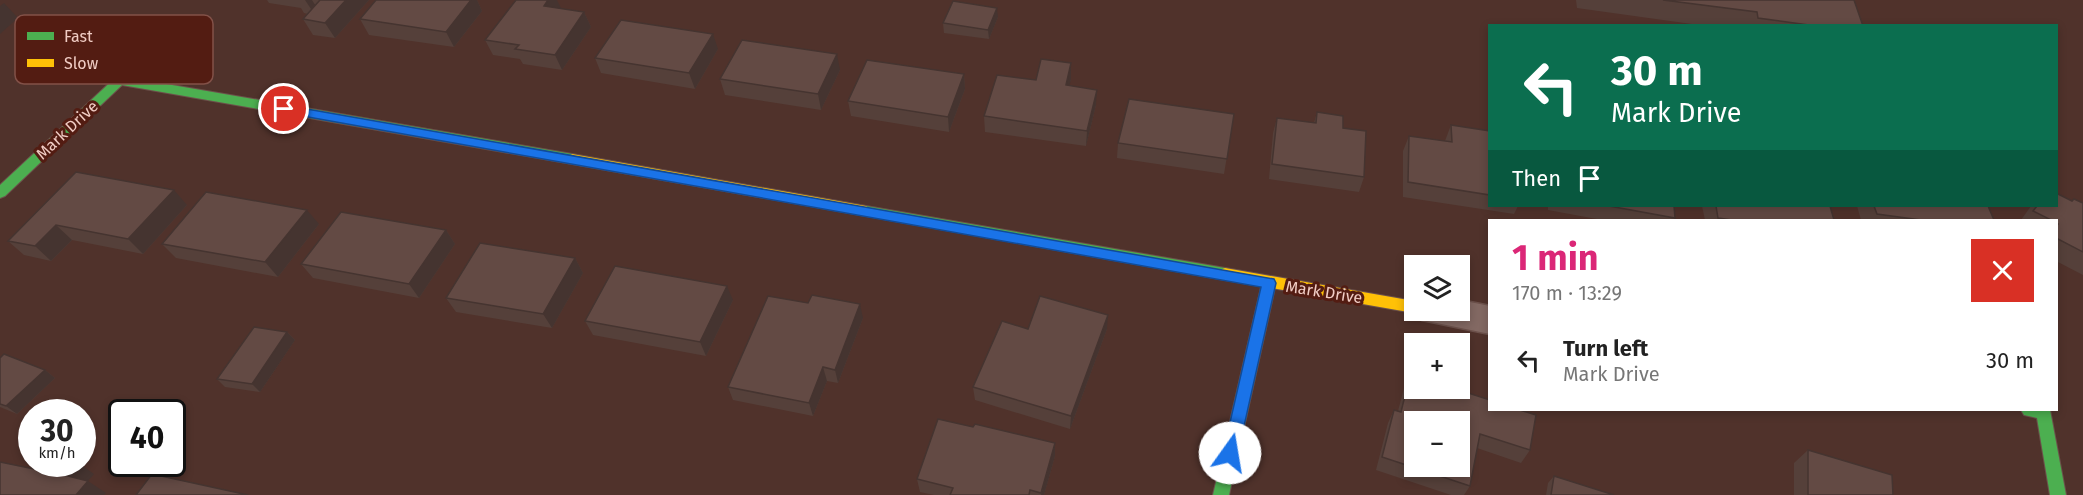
<!DOCTYPE html>
<meta charset="utf-8">
<style>
:root{--surface:#fff;--page:#f6f6f6;--text:#222;--muted:#767676;--accent:#db2777}
body{margin:0;font-family:"Fira Sans",sans-serif;background:var(--page);color:var(--text);height:100vh;display:flex;flex-direction:column;font-size:22px;white-space:nowrap}
*{box-sizing:border-box;margin:0}
p{font-size:20px;color:var(--muted)}
.icon{flex:none;width:33px;height:33px;fill:none;stroke:currentColor;stroke-width:2;stroke-linecap:round;stroke-linejoin:round}
.map{position:relative;flex:1;overflow:hidden}
.sheet{position:absolute;left:1488px;top:219px;width:570px;height:192px;display:flex;flex-direction:column;background:var(--surface);border-radius:0px;box-shadow:0 3px 9px #0003}
.sheet>*{flex:none}
.guide{position:absolute;left:1488px;top:24px;width:570px;height:183px;border-radius:0px;box-shadow:0 3px 9px #0003;background:#0b6e4f;color:#fff;overflow:hidden}
.buttons{position:absolute;left:1404px;top:255px;display:grid;gap:12px}
.buttons a{display:grid;place-items:center;width:66px;height:66px;border-radius:0px;background:var(--surface);box-shadow:0 3px 9px #0003;font-size:30px}
.speed{position:absolute;left:18px;top:399px;display:flex;gap:12px;font-size:30px;font-weight:700;text-align:center}
.speed>*{display:grid;place-content:center;width:78px;height:78px;border-radius:50%;background:var(--surface);box-shadow:0 3px 9px #0003;line-height:1}
.speed small{font-size:15px;font-weight:400}
.speed .limit{border:3px solid #111;border-radius:9px;background:#fff;color:#111}
.pin{position:absolute;display:grid;place-items:center;width:51px;height:51px;color:#fff;margin:-26px;border:3px solid #fff;border-radius:50%;box-shadow:0 2px 6px #0007}
.me{position:absolute;width:66px;margin:-33px;rotate:13deg;stroke-linejoin:round;filter:drop-shadow(0 0 4px #0008)}
.turn{display:flex;align-items:center;gap:21px;height:126px;padding:0 24px;font-size:27px}
.turn .icon{width:78px;height:78px;stroke-width:2.5}
.turn b{display:block;font-size:42px;line-height:51px}
.then{display:flex;align-items:center;height:57px;padding:0 24px;background:#0003;gap:12px;font-size:22px}
.round{display:grid;place-items:center;flex:none;width:63px;height:63px;border-radius:0px;background:var(--page)}
.head{display:flex;align-items:center;justify-content:space-between;height:102px;padding:0 24px}
h1{font-size:36px;font-weight:700;line-height:45px;color:var(--accent)}
ul{padding:0;list-style:none}
li{display:flex;align-items:center;gap:18px;height:78px;padding:0 24px}
li div{flex:1}
li b{display:block;font-size:22px}
li em{font-style:normal}
.map>svg:first-child{display:block}
.lines{fill:none;stroke-linecap:round;stroke-linejoin:round}
.street-casing{stroke:#6c514b;stroke-width:3}
.fast-casing{stroke:#6c514b;stroke-width:2}
.slow-casing{stroke:#6c514b;stroke-width:2}
.street{fill:#836963;fill-rule:evenodd}
.fast{fill:#4caf50;fill-rule:evenodd}
.slow{fill:#ffc107;fill-rule:evenodd}
.wall{fill:#55403a}
.shaded-wall{fill:#453430}
.building{fill:#634a44;stroke:#453430;stroke-width:1.5;fill-rule:evenodd}
.route{fill:#1a73e8;stroke:#114b97;stroke-width:1.5}
.labels{text-anchor:middle;dominant-baseline:central;stroke-width:6;stroke-linejoin:round;paint-order:stroke}
.street-label{font-size:16px;fill:#f1cdc5;stroke:#531c12}
.key{fill:#531c12;stroke:#825148;stroke-width:1.5}
.key-label{font-size:16px;fill:#f1cdc5}
</style>
<div class="map">
<svg width="2083" height="495" viewBox="0 0 2083 495">
<rect width="100%" height="100%" fill="#50322b"/>
<g class="lines">
<defs>
<polygon id="street" points="1460,300 1490,306 1490,334 1422,320 1417,310 1460,310"/>
<g id="fast">
<polygon points="120,76 572,154 578,159 572,164 122,85 5,196 0,198 0,185 116,77"/>
<polygon points="866,206 1225,268 1230,270 1232,274 1230,278 1225,280 866,216 859,211"/>
<polygon points="1269,277 1274,279 1276,283 1229,495 1213,495 1262,283 1264,279"/>
<polygon points="2021,410 2050,410 2066,495 2050,495 2037,418 2024,415"/>
</g>
<g id="slow">
<polygon points="572,154 866,206 873,211 866,216 572,164 566,159"/>
<polygon points="1225,268 1414,301 1414,310 1419,310 1414,313 1225,280 1220,278 1218,274 1220,270"/>
</g>
</defs>
<use href="#street" class="street-casing"/>
<use href="#fast" class="fast-casing"/>
<use href="#slow" class="slow-casing"/>
<use href="#street" class="street"/>
<use href="#fast" class="fast"/>
<use href="#slow" class="slow"/>
</g>
<g class="wall">
<polygon points="267,0 369,0 335,38 313,35 303,19 308,14 304,13 301,8 269,3"/>
<polygon points="376,0 477,0 482,11 454,47 369,35 360,19"/>
<polygon points="1576,0 1854,0 1863,26 1706,26 1577,8"/>
<polygon points="560,8 584,12 591,27 562,70 523,64 520,59 493,55 485,40 561,8"/>
<polygon points="998,17 989,39 944,33 943,23"/>
<polygon points="718,49 695,89 601,73 595,58"/>
<polygon points="1071,63 1071,79 1069,86 1096,105 1086,146 985,132 984,116 1036,80"/>
<polygon points="840,70 821,110 725,95 720,79"/>
<polygon points="964,74 965,89 949,132 851,116 848,101"/>
<polygon points="1317,112 1343,128 1364,177 1359,192 1269,179 1273,133 1277,118 1314,123"/>
<polygon points="1234,114 1224,174 1117,158 1118,143"/>
<polygon points="1451,125 1490,131 1490,206 1518,206 1514,214 1403,197 1403,151 1409,136 1445,141"/>
<polygon points="76,172 187,205 143,254 72,240 51,261 24,255 8,241"/>
<polygon points="2072,201 2083,203 2083,275 2056,261 2056,220 2021,220 2031,206 2056,206"/>
<polygon points="1548,206 1674,206 1675,218 1673,220 1602,220 1548,210"/>
<polygon points="1702,206 1830,206 1834,220 1705,220"/>
<polygon points="1857,206 1988,206 1994,220 1861,220"/>
<polygon points="319,224 278,277 176,258 162,244"/>
<polygon points="446,230 455,244 419,298 313,278 301,264"/>
<polygon points="575,258 583,273 552,328 456,312 446,298"/>
<polygon points="733,300 706,356 593,335 585,321"/>
<polygon points="863,318 838,383 827,381 813,416 733,400 728,387"/>
<polygon points="1028,329 1107,329 1070,429 975,400 973,387"/>
<polygon points="287,332 295,340 260,392 225,387 217,379"/>
<polygon points="0,358 45,370 55,378 17,414 0,407"/>
<polygon points="1410,375 1530,450 1521,463 1477,448 1470,486 1464,495 1451,495 1376,470 1388,423 1394,410 1398,411 1404,388"/>
<polygon points="1808,450 1893,495 1794,495 1794,463"/>
<polygon points="1055,456 1044,495 934,495 920,492 917,479"/>
<polygon points="1554,476 1614,495 1546,495 1548,483"/>
</g>
<g class="shaded-wall">
<polygon points="305,0 312,0 319,11 315,15"/>
<polygon points="346,0 369,0 335,38 325,23"/>
<polygon points="463,0 477,0 482,11 454,47 446,32"/>
<polygon points="548,0 557,0 561,8 551,21 544,6"/>
<polygon points="4,3 18,18 0,34 0,6"/>
<polygon points="997,8 998,17 989,39 988,30"/>
<polygon points="584,12 591,27 562,70 555,55"/>
<polygon points="713,34 718,49 695,89 689,73"/>
<polygon points="837,54 840,70 821,110 818,94"/>
<polygon points="1071,63 1071,79 1066,101 1066,85"/>
<polygon points="964,74 965,89 949,132 948,117"/>
<polygon points="1097,90 1096,105 1086,146 1087,131"/>
<polygon points="174,190 187,205 143,254 128,239"/>
<polygon points="307,210 319,224 278,277 265,262"/>
<polygon points="56,225 72,240 51,261 35,246"/>
<polygon points="446,230 455,244 419,298 409,284"/>
<polygon points="575,258 583,273 552,328 543,314"/>
<polygon points="727,286 733,300 706,356 700,342"/>
<polygon points="860,304 863,318 838,383 835,370"/>
<polygon points="1108,315 1107,329 1070,429 1071,416"/>
<polygon points="287,332 295,340 260,392 252,384"/>
<polygon points="823,367 827,381 813,416 809,403"/>
<polygon points="45,370 55,378 17,414 6,406"/>
<polygon points="1055,443 1055,456 1044,495 1041,495"/>
<polygon points="74,464 80,464 94,474 88,481 106,493 104,495 76,495 64,475"/>
</g>
<g class="building">
<polygon points="320,0 346,0 325,23 303,19"/>
<polygon points="376,0 471,0 446,32 360,19"/>
<polygon points="516,0 548,0 544,6 584,12 555,55 515,49 519,45 485,40"/>
<polygon points="1663,0 1854,0 1863,26 1816,26 1758,18 1757,12"/>
<polygon points="953,1 997,8 988,30 943,23"/>
<polygon points="621,20 713,34 689,73 595,58"/>
<polygon points="742,40 837,54 818,94 720,79"/>
<polygon points="1041,59 1071,63 1066,85 1097,90 1087,131 984,116 997,75 1036,80"/>
<polygon points="867,60 964,74 948,117 848,101"/>
<polygon points="1129,99 1234,114 1227,159 1118,143"/>
<polygon points="1317,112 1343,116 1343,128 1366,131 1364,177 1272,164 1277,118 1316,123"/>
<polygon points="1451,125 1490,131 1490,195 1408,182 1409,136 1452,142"/>
<polygon points="76,172 174,190 128,239 56,225 35,246 8,241"/>
<polygon points="206,192 307,210 265,262 162,244"/>
<polygon points="2056,193 2072,201 2074,199 2083,203 2083,252 2056,238 2056,227 2058,224 2056,223 2056,220 2051,220 2033,211 2037,206 2056,206"/>
<polygon points="1609,206 1674,206 1675,218"/>
<polygon points="1716,206 1830,206 1834,220 1732,220 1718,218"/>
<polygon points="1874,206 1988,206 1994,220 1921,220 1877,214"/>
<polygon points="341,212 446,230 409,284 301,264"/>
<polygon points="480,243 575,258 543,314 446,298"/>
<polygon points="615,266 727,286 700,342 585,321"/>
<polygon points="812,295 860,304 835,370 823,367 809,403 728,387 768,296 808,303"/>
<polygon points="1040,296 1108,315 1071,416 973,387 1002,321 1028,329"/>
<polygon points="254,327 287,332 252,384 217,379"/>
<polygon points="4,354 45,370 6,406 0,404 0,358"/>
<path d="M1410,375L1414,376V388H1453L1490,400V410H1520L1536,415L1530,450L1480,434L1470,486L1382,457L1394,410L1401,412ZM1414,422H1460V466H1414Z"/>
<polygon points="938,419 973,427 975,424 1055,443 1041,493 1030,490 1029,495 950,495 953,488 917,479"/>
<polygon points="1808,450 1892,475 1893,495 1808,495"/>
<polygon points="0,462 34,469 39,464 74,464 64,475 88,481 76,495 0,495"/>
<polygon points="152,474 248,495 136,495"/>
<polygon points="1554,476 1614,495 1551,495"/>
</g>
<polygon class="route" points="284,105 1274,279 1276,283 1238,453 1236,457 1230,460 1225,457 1223,453 1261,287 280,112 278,109"/>
<g class="labels">
<g class="street-label">
<text transform="translate(67 130) rotate(-43)">Mark Drive</text>
<text transform="translate(1324 292) rotate(9)">Mark Drive</text>
</g>
</g>
<rect x="15" y="15" width="198" height="69" rx="9" class="key"/>
<rect x="27" y="32" width="27" height="8" fill="#4caf50"/>
<rect x="27" y="59" width="27" height="8" fill="#ffc107"/>
<g class="key-label">
<text x="64" y="42">Fast</text>
<text x="64" y="69">Slow</text>
</g>
</svg>
<div class="buttons">
<a><svg class="icon" aria-label="layers" viewBox="0 0 24 24"><path d="M12 4l9 5-9 5-9-5zM3 14l9 5 9-5"/></svg></a>
<a>+</a>
<a>−</a>
</div>
<div class="speed"><div>30<small>km/h</small></div><div class="limit">40</div></div>
<div class="pin" style="left:284px;top:109px;background:#d93025"><svg class="icon" aria-label="arrive" viewBox="0 0 24 24"><path d="M6 21V4h12l-3 4 3 4H6"/></svg></div>
<svg class="me" style="left:1230px;top:453px" viewBox="-20 -20 40 40"><circle r="19" fill="#fff"/><path d="M0-13L10 11 0 6-10 11z" fill="#1a73e8"/></svg>
<div class="guide">
<div class="turn"><svg class="icon" aria-label="left" viewBox="0 0 24 24"><path d="M17 20v-9H6M10 6l-5 5 5 5"/></svg><div><b>30 m</b>Mark Drive</div></div>
<div class="then">Then<svg class="icon" aria-label="arrive" viewBox="0 0 24 24"><path d="M6 21V4h12l-3 4 3 4H6"/></svg></div>
</div>
<section class="sheet">
<div class="head"><div><h1>1 min</h1><p>170 m · 13:29</p></div><a class="round" style="background:#d93025;color:#fff"><svg class="icon" aria-label="close" viewBox="0 0 24 24"><path d="M6 6l12 12M18 6L6 18"/></svg></a></div>
<ul>
<li><svg class="icon" aria-label="left" viewBox="0 0 24 24"><path d="M17 20v-9H6M10 6l-5 5 5 5"/></svg><div><b>Turn left</b><p>Mark Drive</p></div><em>30 m</em></li>
</ul>
</section>
</div>
